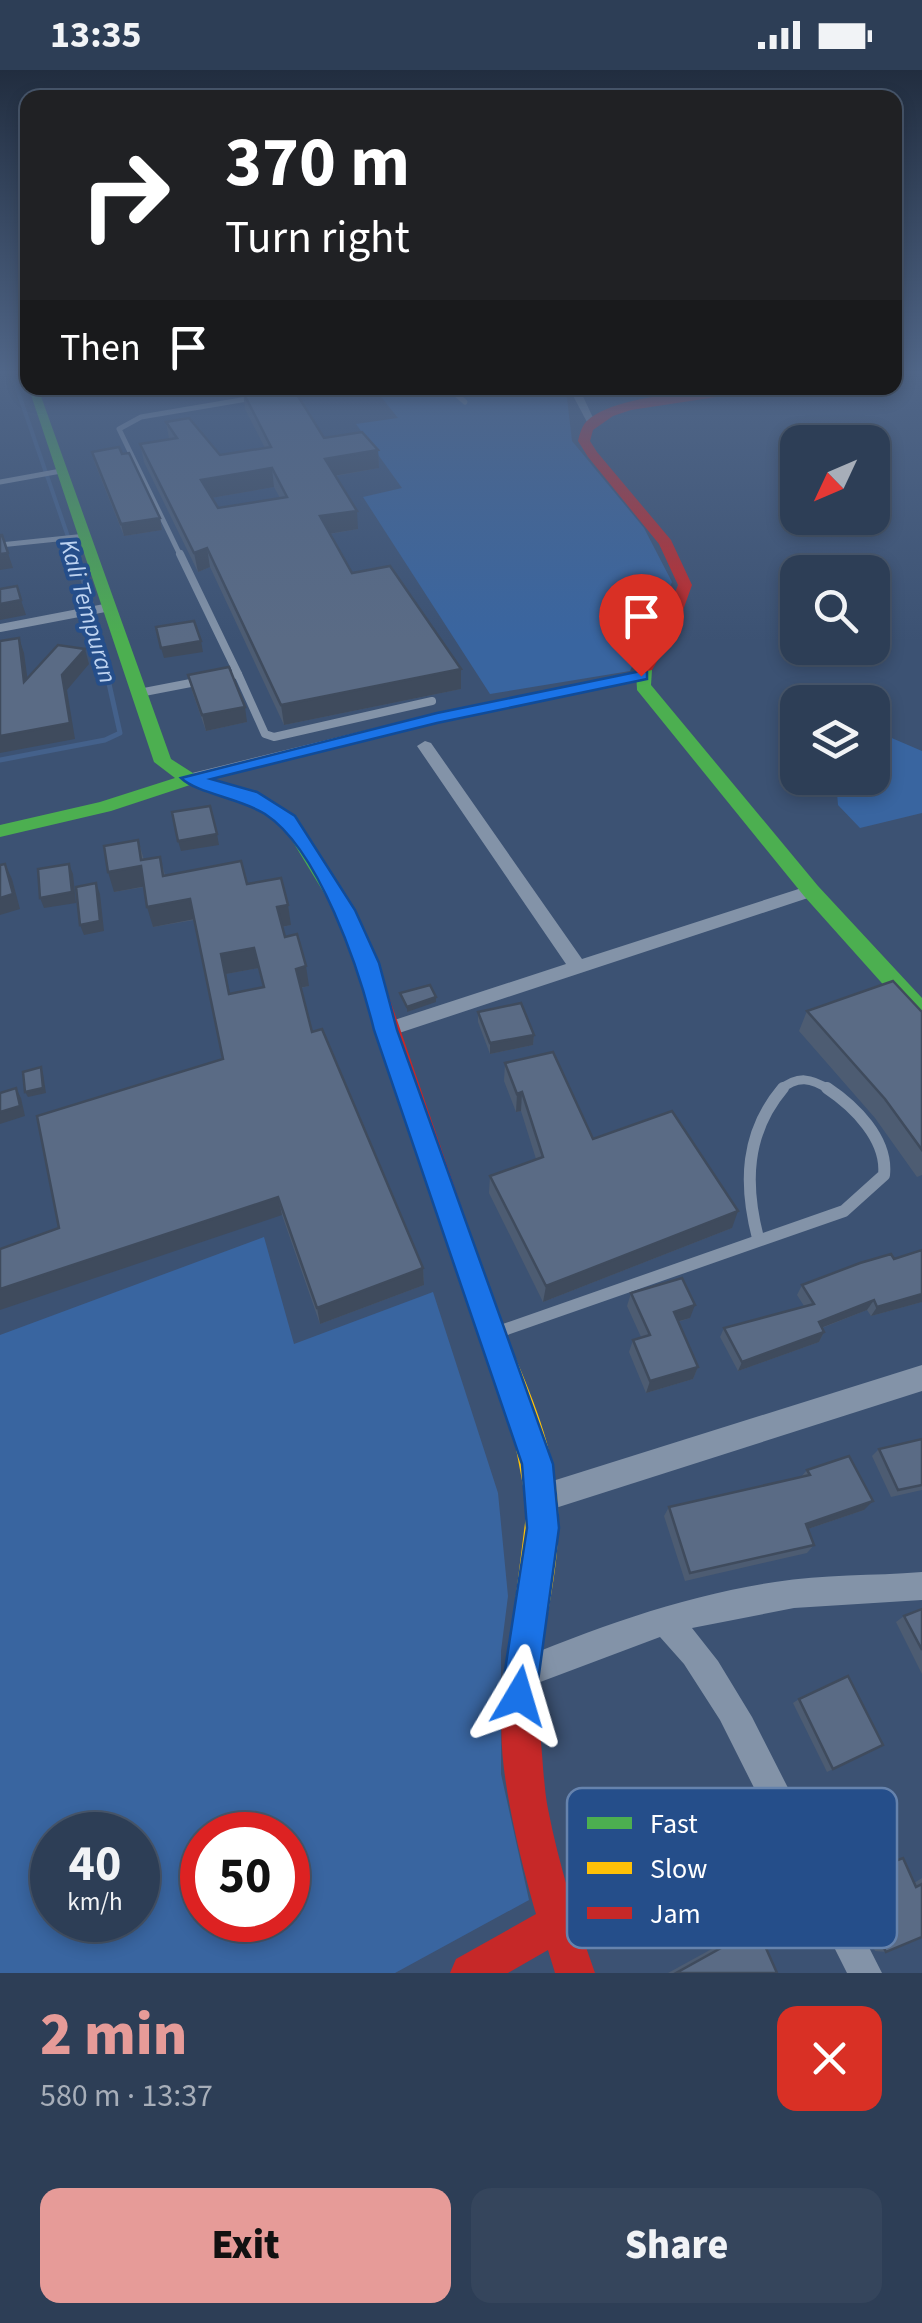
<!DOCTYPE html>
<meta charset="utf-8">
<style>
:root{--surface:#2d3e56;--page:#35455c;--text:#f1f3f6;--muted:#a7aeb9;--line:#48576c;--accent:#e69b98}
body{margin:0;font-family:"Source Sans 3",sans-serif;background:var(--page);color:var(--text);height:100vh;display:flex;flex-direction:column;font-size:38px;white-space:nowrap}
*{box-sizing:border-box;margin:0}
p{font-size:32px;color:var(--muted)}
.icon{flex:none;width:55px;height:55px;fill:none;stroke:currentColor;stroke-width:2;stroke-linecap:round;stroke-linejoin:round}
.map{position:relative;height:1903px;overflow:hidden}
.sheet{display:flex;flex-direction:column;background:var(--surface);flex:1}
.sheet>*{flex:none}
.top-card{position:absolute;left:20px;top:20px;width:882px;height:305px;border-radius:20px;box-shadow:0 5px 15px #0003,0 0 0 2px var(--line);background:#202124;color:#fff;overflow:hidden}
.needle{width:65px;rotate:226deg}
.tools{position:absolute;left:780px;top:355px;display:grid;gap:20px}
.tools a{display:grid;place-items:center;width:110px;height:110px;border-radius:20px;background:var(--surface);box-shadow:0 5px 15px #0003,0 0 0 2px var(--line);font-size:50px}
.speed{position:absolute;left:30px;top:1742px;display:flex;gap:20px;font-size:50px;font-weight:700;text-align:center}
.speed>*{display:grid;place-content:center;width:130px;height:130px;border-radius:50%;background:var(--surface);box-shadow:0 5px 15px #0003,0 0 0 2px var(--line);line-height:1}
.speed small{font-size:25px;font-weight:400}
.speed .limit{border:15px solid #d22;background:#fff;color:#111}
.pin{position:absolute;display:grid;place-items:center;width:85px;height:85px;color:#fff;margin:-102px -42px;border-radius:50% 50% 50% 0;rotate:-45deg;box-shadow:0 0 10px #0007}
.pin .icon{rotate:45deg}
.me{position:absolute;width:110px;margin:-55px;rotate:7deg;stroke-linejoin:round;filter:drop-shadow(0 0 8px #0008)}
.turn{display:flex;align-items:center;gap:35px;height:210px;padding:0 40px;font-size:45px}
.turn .icon{width:130px;height:130px;stroke-width:2.5}
.turn b{display:block;font-size:70px;line-height:85px}
.then{display:flex;align-items:center;height:95px;padding:0 40px;background:#0003;gap:20px;font-size:38px}
.round{display:grid;place-items:center;flex:none;width:105px;height:105px;border-radius:20px;background:var(--page)}
.overview{display:flex;align-items:center;justify-content:space-between;height:170px;padding:0 40px}
h1{font-size:60px;font-weight:800;line-height:75px;color:var(--accent)}
.button{display:flex;gap:20px;margin-top:auto;padding:20px 40px}
.button a{flex:1;height:115px;border-radius:20px;background:var(--accent);color:#111;font-size:40px;font-weight:800;line-height:115px;text-align:center}
.button a+a{background:var(--page);color:var(--text)}
.status{display:flex;justify-content:space-between;align-items:center;height:70px;padding:0 50px;background:var(--surface);direction:ltr}
.status svg{height:28px;fill:currentColor}
.map>svg:first-child{display:block}
.green{fill:#3965a0;fill-rule:evenodd}
.lines{fill:none;stroke-linecap:round;stroke-linejoin:round}
.stream-far1{stroke:#44618b;stroke-width:4}
.stream{stroke:#44618b;stroke-width:5}
.lane-far3{stroke:#8393a8;stroke-width:5}
.lane-far2{stroke:#8393a8;stroke-width:8}
.lane-far1{stroke:#8393a8;stroke-width:9}
.lane{stroke:#8393a8;stroke-width:12}
.street{fill:#8393a8;fill-rule:evenodd}
.fast{fill:#4caf50;fill-rule:evenodd}
.slow{fill:#ffc107;fill-rule:evenodd}
.jam{fill:#c62828;fill-rule:evenodd}
.wall{fill:#4d5c72;fill-rule:evenodd}
.shaded-wall{fill:#3f4b5d}
.building{fill:#5a6b85;stroke:#3f4b5d;stroke-width:2.5;fill-rule:evenodd}
.route{fill:#1a73e8;stroke:#114b97;stroke-width:2.5}
.labels{text-anchor:middle;dominant-baseline:central;stroke-width:8;stroke-linejoin:round;paint-order:stroke}
.far-water-label{font-size:25px;font-style:italic;fill:#bfd4f1;stroke:#254e8a}
.key{fill:#254e8a;stroke:#6683ad;stroke-width:2.5}
.key-label{font-size:28px;fill:#fff}
</style>
<div class="status"><b>13:35</b><svg viewBox="0 0 49 12"><path d="M0 12V9h3v3zM5 12V6h3v6zM10 12V3h3v9zM15 12V0h3v12zM26 1h20v11H26zM47 4h2v5h-2z"/></svg></div>
<div class="map">
<svg width="922" height="1903" viewBox="0 0 922 1903">
<rect width="100%" height="100%" fill="#3c5273"/>
<g class="green">
<polygon points="374,318 562,318 567,328 572,371 644,458 672,512 630,601 490,624 363,427 402,418 356,354 398,348"/>
<polygon points="873,660 922,681 922,743 860,758 838,735 836,711 872,708"/>
<path d="M264,1167L294,1274L433,1222L498,1423L508,1526L501,1581V1704L529,1830L395,1903H0V1265ZM52,1765H138V1850H52ZM202,1765H288V1850H202Z"/>
</g>
<g class="lines">
<polyline class="stream-far1" points="12,304 75,487"/>
<polyline class="stream" points="0,690 105,670 120,663 91,533 74,484"/>
<g class="lane-far3">
<polyline points="449,318 465,332"/>
<polyline points="285,322 312,318"/>
<polyline points="0,412 61,401"/>
<polyline points="0,475 86,466"/>
<polyline points="181,487 119,359 141,347 253,328"/>
</g>
<g class="lane-far2">
<polyline points="180,484 238,604 223,607"/>
<polyline points="0,558 110,537"/>
<polyline points="238,604 265,664 274,667 432,631"/>
<polyline points="139,623 201,611"/>
</g>
<path class="lane-far1" d="M780,1020C798,1005 811,1008 830,1020"/>
<g class="lane">
<path d="M758,1168C744,1114 745,1063 783,1018"/>
<path d="M498,1262L844,1141L884,1105C888,1069 854,1036 827,1018"/>
</g>
<g class="street">
<polygon points="569,318 579,318 596,354 588,354"/>
<polygon points="641,601 646,602 646,608 437,653 190,714 182,709 184,705 437,643"/>
<polygon points="425,671 431,673 582,889 811,815 820,821 817,825 393,965 379,965 376,960 379,955 566,894 417,676"/>
<polygon points="922,1295 922,1321 543,1442 533,1438 529,1428 533,1418 543,1414"/>
<path d="M922,1502V1530L794,1538L692,1558L718,1591L752,1647L882,1903H847L720,1650L684,1594L660,1567L519,1620L508,1616L504,1605L508,1594C595,1558 682,1526 775,1512C823,1504 873,1506 922,1502Z"/>
</g>
<g class="fast">
<polygon points="28,316 38,318 171,689 196,705 257,722 296,746 355,841 387,921 384,927 368,927 335,841 282,754 243,730 190,715 111,741 0,767 0,755 100,732 175,708 154,692"/>
<polygon points="644,595 652,600 651,615 818,816 922,928 922,952 914,949 804,826 637,620 636,600"/>
</g>
<path class="slow" d="M493,1256L503,1259C527,1314 555,1376 558,1436C562,1503 538,1569 536,1636L531,1648L519,1653L507,1648L502,1636L527,1437L513,1363L479,1269L483,1259Z"/>
<g class="jam">
<path d="M746,318H776L631,340L613,346L593,360L590,371L597,382L671,470L692,515L677,557L652,600L638,603L636,600L661,557L678,515L659,474L588,387L578,371C580,363 582,355 588,350C620,323 705,322 746,318Z"/>
<polygon points="376,913 387,921 507,1269 503,1279 493,1282 483,1279 479,1269 365,921"/>
<path d="M519,1619L531,1624C544,1655 541,1704 548,1739C559,1795 576,1849 595,1903H555L548,1880L508,1903H450L456,1889L536,1844C522,1796 488,1668 507,1624Z"/>
</g>
</g>
<g class="wall">
<path d="M243,322L324,368L378,380L379,398L336,406L358,459L330,464L352,503L461,619L284,655L210,497L198,502L144,392L140,374L169,369L166,352L220,385L265,378L245,339ZM274,417L280,428L218,438L211,428Z"/>
<polygon points="92,382 160,448 162,460 124,466 95,394"/>
<polygon points="188,605 247,652 206,661 192,621"/>
<path d="M138,770L144,790L160,787L165,805L247,814L291,855L282,857L285,867L309,916L301,918L312,962L423,1198L424,1215L320,1254L282,1145L59,1158L223,989L194,850L153,857L144,817L114,822ZM259,898L263,917L230,924L226,904Z"/>
<polygon points="807,941 922,942 922,1105 917,1107 875,1048 799,961"/>
<polygon points="478,942 534,965 533,975 490,984 478,952"/>
<polygon points="505,993 593,1069 732,1158 543,1232 489,1123 490,1106 536,1089 521,1041 516,1042 504,1011"/>
<polygon points="922,1180 922,1232 871,1246 867,1240 822,1258 824,1262 819,1272 738,1301 720,1267 724,1258 804,1236 797,1225 802,1215"/>
<polygon points="631,1223 690,1248 678,1252 698,1297 693,1309 646,1323 629,1282 633,1270 641,1267 627,1236"/>
<polygon points="922,1369 922,1420 891,1427 872,1386 879,1379"/>
<polygon points="807,1400 864,1440 808,1459 814,1475 807,1483 685,1511 664,1446 669,1437 801,1407"/>
<polygon points="922,1539 922,1604 896,1552 904,1546"/>
<polygon points="799,1629 883,1675 827,1702 793,1633"/>
<polygon points="903,1788 914,1813 922,1808 922,1867 886,1882 875,1881 839,1810 893,1789"/>
<polygon points="750,1858 757,1858 777,1903 668,1903"/>
</g>
<g class="shaded-wall">
<polygon points="378,380 379,398 327,407 325,389"/>
<polygon points="272,398 274,417 205,429 201,410"/>
<polygon points="357,441 358,459 322,465 320,446"/>
<polygon points="160,448 162,460 124,466 121,454"/>
<polygon points="207,478 210,497 198,502 194,483"/>
<polygon points="8,483 13,498 0,500 0,484"/>
<polygon points="21,530 26,545 0,550 0,534"/>
<polygon points="19,568 24,583 30,627 24,612"/>
<polygon points="201,571 203,582 164,588 161,578"/>
<polygon points="85,579 89,594 67,620 75,669 0,683 0,666 62,605"/>
<polygon points="461,599 461,619 284,655 281,635"/>
<polygon points="245,637 247,652 206,661 202,645"/>
<polygon points="217,764 219,775 181,781 178,771"/>
<polygon points="5,794 12,809 20,839 0,845 0,828"/>
<polygon points="69,794 73,804 76,833 44,838 40,828"/>
<polygon points="141,796 147,816 114,822 108,802"/>
<polygon points="96,813 100,824 104,861 84,865 80,855"/>
<polygon points="190,829 195,849 153,857 147,837"/>
<polygon points="288,835 291,855 281,857 277,837"/>
<polygon points="254,878 259,898 226,904 234,944 221,884"/>
<polygon points="306,896 309,916 299,918 296,899"/>
<polygon points="436,927 436,932 407,942 407,937"/>
<polygon points="534,965 533,975 490,984 490,973"/>
<polygon points="41,997 43,1003 46,1023 28,1027 25,1022"/>
<polygon points="16,1018 21,1028 25,1046 0,1054 0,1042"/>
<polygon points="522,1022 521,1041 516,1042 517,1024"/>
<polygon points="278,1127 282,1145 0,1240 0,1219"/>
<polygon points="738,1141 732,1158 543,1232 546,1216"/>
<polygon points="423,1198 424,1215 320,1254 317,1238"/>
<polygon points="922,1224 922,1232 871,1246 877,1237"/>
<polygon points="874,1230 867,1240 813,1261 819,1252"/>
<polygon points="695,1235 690,1248 669,1254 674,1242"/>
<polygon points="824,1262 819,1272 738,1301 742,1292"/>
<polygon points="698,1297 693,1309 646,1323 650,1311"/>
<polygon points="873,1431 864,1440 799,1462 806,1454"/>
</g>
<g class="building">
<path d="M279,318H293L324,368L362,362L378,380L325,389L357,441L320,446L352,503L390,496L461,599L281,635L207,478L194,483L140,374L177,368L166,352L189,348L220,385L271,377L243,322ZM272,398L287,427L218,438L201,410Z"/>
<polygon points="119,377 122,384 129,383 160,448 121,454 92,382"/>
<polygon points="0,465 2,465 8,483 0,484"/>
<polygon points="17,516 21,530 0,534 0,519"/>
<polygon points="194,551 201,571 161,578 156,557"/>
<polygon points="19,568 24,612 58,575 85,579 62,605 70,653 0,666 0,571"/>
<polygon points="229,597 245,637 202,645 188,605"/>
<polygon points="210,736 217,764 178,771 172,742"/>
<path d="M138,770L141,790L160,787L163,806L241,791L247,814L281,808L288,835L277,837L285,867L297,864L306,896L296,899L312,962L322,959L423,1198L317,1238L278,1127L0,1219V1179L59,1158L37,1046L223,989L190,829L147,837L141,796L108,802L104,776ZM254,878L264,917L229,924L221,884Z"/>
<polygon points="5,794 13,824 0,828 0,795"/>
<polygon points="69,794 72,822 40,828 38,799"/>
<polygon points="96,813 100,851 80,855 76,817"/>
<polygon points="893,911 922,942 922,1080 885,1029 807,941"/>
<polygon points="430,915 436,927 407,937 400,923"/>
<polygon points="521,933 534,965 490,973 478,942"/>
<polygon points="553,982 593,1069 672,1041 738,1141 546,1216 490,1106 543,1087 522,1022 517,1024 505,993"/>
<polygon points="41,997 43,1018 25,1022 23,1002"/>
<polygon points="16,1018 20,1036 0,1042 0,1023"/>
<polygon points="922,1180 922,1224 877,1237 874,1230 819,1252 824,1262 742,1292 724,1258 814,1234 802,1215 860,1193 891,1184 894,1189"/>
<polygon points="682,1208 695,1235 674,1242 698,1297 650,1311 633,1270 650,1265 631,1223"/>
<polygon points="922,1369 922,1415 898,1420 879,1379"/>
<polygon points="849,1386 873,1431 806,1454 814,1475 690,1503 669,1437 810,1405 807,1400"/>
<polygon points="922,1539 922,1580 904,1546"/>
<polygon points="848,1606 883,1675 833,1699 799,1629"/>
<polygon points="903,1788 916,1817 922,1814 922,1867 886,1882 848,1809"/>
<polygon points="757,1858 777,1903 676,1903"/>
</g>
<linearGradient id="sky" x2="0" y2="1"><stop stop-color="#212d3f"/><stop offset="0.53" stop-color="#506688"/><stop offset="1" stop-color="#506688" stop-opacity="0"/></linearGradient>
<rect width="922" height="571" fill="url(#sky)"/>
<path class="route" d="M641,601L647,602V609L437,653L211,709L257,722L295,746L355,840L379,893L397,960L553,1394L559,1458L536,1626L531,1638L519,1643L506,1638L501,1626L527,1458L522,1394L374,960C359,899 319,779 265,744C240,728 198,724 181,708L437,643Z"/>
<g class="labels">
<g class="far-water-label">
<text transform="translate(88 541) rotate(74)">Kali Tempuran</text>
</g>
</g>
<rect x="567" y="1718" width="330" height="160" rx="15" class="key"/>
<rect x="587" y="1747" width="45" height="12" fill="#4caf50"/>
<rect x="587" y="1792" width="45" height="12" fill="#ffc107"/>
<rect x="587" y="1837" width="45" height="12" fill="#c62828"/>
<g class="key-label">
<text x="650" y="1763">Fast</text>
<text x="650" y="1808">Slow</text>
<text x="650" y="1853">Jam</text>
</g>
</svg>
<div class="tools">
<a><svg class="needle" viewBox="-14 -14 28 28"><path d="M0-13l5 13h-10z" fill="#e53935"/><path d="M0 13l5-13h-10z" fill="#a7aeb9"/></svg></a>
<a><svg class="icon" aria-label="search" viewBox="0 0 24 24"><circle cx="10" cy="10" r="6"/><path d="M15 15l6 6"/></svg></a>
<a><svg class="icon" aria-label="layers" viewBox="0 0 24 24"><path d="M12 4l9 5-9 5-9-5zM3 14l9 5 9-5"/></svg></a>
</div>
<div class="speed"><div>40<small>km/h</small></div><div class="limit">50</div></div>
<div class="pin" style="left:641px;top:606px;background:#d93025"><svg class="icon" aria-label="arrive" viewBox="0 0 24 24"><path d="M6 21V4h12l-3 4 3 4H6"/></svg></div>
<svg class="me" style="left:519px;top:1626px" viewBox="-20 -20 40 40"><path d="M0-17L14 15 0 8-14 15z" fill="#1a73e8" stroke="#fff" stroke-width="4"/></svg>
<div class="top-card">
<div class="turn"><svg class="icon" aria-label="right" viewBox="0 0 24 24"><path d="M7 20v-9h11M14 6l5 5-5 5"/></svg><div><b>370 m</b>Turn right</div></div>
<div class="then">Then<svg class="icon" aria-label="arrive" viewBox="0 0 24 24"><path d="M6 21V4h12l-3 4 3 4H6"/></svg></div>
</div>
</div>
<section class="sheet">
<div class="overview"><div><h1>2 min</h1><p>580 m · 13:37</p></div><a class="round" style="background:#d93025;color:#fff"><svg class="icon" aria-label="close" viewBox="0 0 24 24"><path d="M6 6l12 12M18 6L6 18"/></svg></a></div>
<div class="button"><a>Exit</a><a>Share</a></div>
</section>
